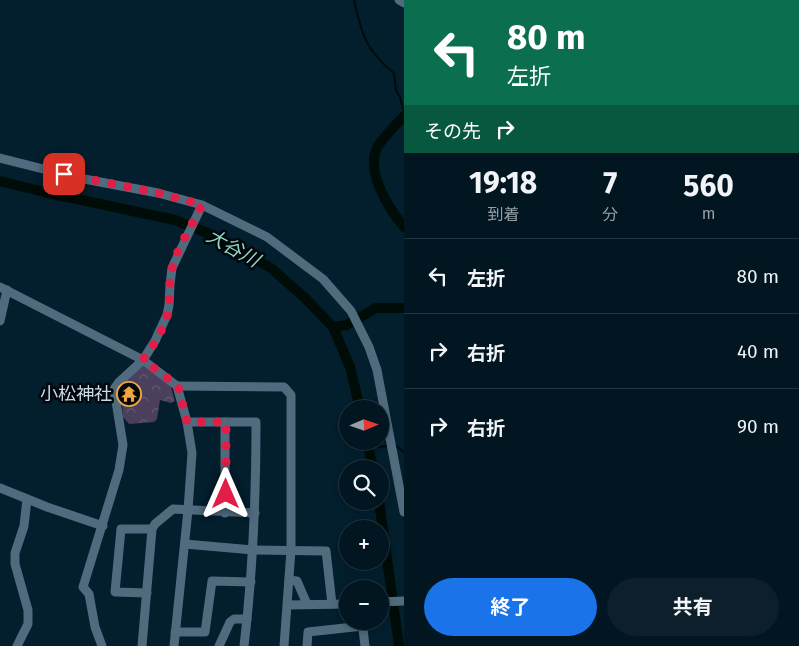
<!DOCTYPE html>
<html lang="ja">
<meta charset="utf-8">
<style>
:root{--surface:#021622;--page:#0c1f2a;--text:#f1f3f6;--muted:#969fa5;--line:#233540;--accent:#1a73e8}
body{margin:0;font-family:"Fira Sans","Noto Sans JP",sans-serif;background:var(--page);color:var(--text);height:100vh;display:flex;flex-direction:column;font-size:19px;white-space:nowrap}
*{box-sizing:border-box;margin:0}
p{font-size:16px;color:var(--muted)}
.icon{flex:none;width:28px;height:28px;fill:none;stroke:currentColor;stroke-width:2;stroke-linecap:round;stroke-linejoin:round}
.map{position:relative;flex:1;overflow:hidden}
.details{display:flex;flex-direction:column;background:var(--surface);width:395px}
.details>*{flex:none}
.top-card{background:#0b6e4f;color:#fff;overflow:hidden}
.needle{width:32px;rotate:88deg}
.tools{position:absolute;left:339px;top:400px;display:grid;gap:10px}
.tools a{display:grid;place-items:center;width:50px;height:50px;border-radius:50%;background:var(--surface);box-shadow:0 2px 8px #0003,0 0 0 1px var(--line);font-size:25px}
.pin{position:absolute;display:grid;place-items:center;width:42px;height:42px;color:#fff;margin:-21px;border-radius:10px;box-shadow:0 2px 8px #0006}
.me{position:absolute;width:55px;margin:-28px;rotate:0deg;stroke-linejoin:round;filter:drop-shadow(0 0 4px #0008)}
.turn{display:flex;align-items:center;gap:18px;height:105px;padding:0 20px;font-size:22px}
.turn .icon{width:65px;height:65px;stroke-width:2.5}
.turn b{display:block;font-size:35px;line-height:42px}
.then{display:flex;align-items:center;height:48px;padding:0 20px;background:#0003;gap:10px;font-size:19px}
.eta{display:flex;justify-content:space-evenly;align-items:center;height:85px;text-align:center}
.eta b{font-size:30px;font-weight:700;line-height:35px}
.primary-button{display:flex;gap:10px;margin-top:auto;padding:10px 20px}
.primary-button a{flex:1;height:58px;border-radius:30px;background:var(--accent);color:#fff;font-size:20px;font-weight:700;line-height:58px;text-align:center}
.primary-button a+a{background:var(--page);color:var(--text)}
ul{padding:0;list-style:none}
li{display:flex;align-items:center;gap:15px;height:75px;padding:0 20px;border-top:1px solid var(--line)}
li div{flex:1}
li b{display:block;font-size:19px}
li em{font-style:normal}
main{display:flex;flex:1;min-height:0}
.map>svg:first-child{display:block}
.forest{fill:url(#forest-crowns)}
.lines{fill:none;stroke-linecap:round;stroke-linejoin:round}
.stream{stroke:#000c07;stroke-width:2}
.river{stroke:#000c07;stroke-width:10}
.minor{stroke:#4f6b7d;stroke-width:9}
.route{stroke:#e11d48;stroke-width:9;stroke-dasharray:0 16.2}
.labels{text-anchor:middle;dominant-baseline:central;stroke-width:5;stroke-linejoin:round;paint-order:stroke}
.poi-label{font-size:18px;fill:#cbdbe5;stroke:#01070d;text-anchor:end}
.water-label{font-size:19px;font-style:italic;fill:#90d9c0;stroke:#01070d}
</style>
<main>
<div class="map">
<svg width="404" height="646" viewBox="0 0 404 646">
<defs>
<pattern id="forest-crowns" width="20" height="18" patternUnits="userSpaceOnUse" patternTransform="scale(1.25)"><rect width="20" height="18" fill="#4a3f5d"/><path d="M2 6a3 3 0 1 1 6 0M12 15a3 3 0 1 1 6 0" fill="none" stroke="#635a74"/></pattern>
</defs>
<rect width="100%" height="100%" fill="#031e2d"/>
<polygon class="forest" points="144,365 170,384 175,401 171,403 160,400 157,419 154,422 129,424 123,417 121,384 123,380"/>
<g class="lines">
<g class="stream">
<path d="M354,0C362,34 365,50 394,73L396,91L400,97L404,112"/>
<polyline points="393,446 396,446 404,452"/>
<polyline points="368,448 389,446"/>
</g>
<g class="river">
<path d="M404,116C396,125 385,135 378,146C364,170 389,209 404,227"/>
<polyline points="0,181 44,192 175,220 210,234 271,268 306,299 333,327 350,367 360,409"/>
<polyline points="333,327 347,325 376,308 404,308"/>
<polyline points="367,441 373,469"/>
<polyline points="379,501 399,646"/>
</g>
<g class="minor">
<polyline points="399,0 404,3"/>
<polyline points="0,158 79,178 158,193 202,205 267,237 323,279 351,311 369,347 377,370 404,512"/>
<polyline points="0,287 143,360 177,386 187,422 192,453 188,510 174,646"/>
<polyline points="0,321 7,290"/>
<polyline points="177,386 284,387 291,395 291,550 284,646"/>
<path d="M187,422H256C256,497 253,571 244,646"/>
<polyline points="0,488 47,507 103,526"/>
<polyline points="225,513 225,422"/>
<polyline points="185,544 253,550 326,551 332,604"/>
<polyline points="289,580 297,581 307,604"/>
<polyline points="147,593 115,592 121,529 152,529"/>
<polyline points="380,602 404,601"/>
<polyline points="288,605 348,604"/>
<polyline points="362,621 365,646"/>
<polyline points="175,632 205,632 212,581 251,582"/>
<polyline points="17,646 28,624 28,610 15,564 15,553 24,526 27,499"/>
<polyline points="102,646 95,627 89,594 83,587 119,470 123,445 114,389 119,382 143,360 155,341 167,315 169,305 170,285 172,268 202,205"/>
<polyline points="142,646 152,529 155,524 173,509 255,513"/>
<polyline points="219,646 230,622 234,619 247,619"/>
<polyline points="307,646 308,632 363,626"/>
</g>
</g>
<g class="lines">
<path class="route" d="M64,174L158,193L202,205C193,223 176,250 172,269C169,280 170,292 169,304C168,324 154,344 143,360L178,386L187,422H226V494"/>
</g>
<defs>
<symbol id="temple-ring" viewBox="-11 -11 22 22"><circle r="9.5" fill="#01070d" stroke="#efa73d" stroke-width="1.5"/><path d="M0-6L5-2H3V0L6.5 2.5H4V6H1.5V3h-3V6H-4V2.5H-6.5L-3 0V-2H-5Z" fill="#efa73d"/></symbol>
</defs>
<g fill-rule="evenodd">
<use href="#temple-ring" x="115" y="380" width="28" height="28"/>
</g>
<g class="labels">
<g class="poi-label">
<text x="112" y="394">小松神社</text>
</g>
<g class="water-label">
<text transform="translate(233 248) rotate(29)">大谷川</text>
</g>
</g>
</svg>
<div class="tools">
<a><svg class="needle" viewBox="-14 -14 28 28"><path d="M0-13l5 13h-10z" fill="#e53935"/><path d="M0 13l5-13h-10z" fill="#969fa5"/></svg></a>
<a><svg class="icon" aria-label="search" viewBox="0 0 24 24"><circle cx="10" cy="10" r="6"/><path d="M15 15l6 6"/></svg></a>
<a>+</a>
<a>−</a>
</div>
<div class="pin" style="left:64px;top:174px;background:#d93025"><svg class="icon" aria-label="arrive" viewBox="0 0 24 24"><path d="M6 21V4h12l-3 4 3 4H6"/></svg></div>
<svg class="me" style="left:226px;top:494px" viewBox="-20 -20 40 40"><path d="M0-17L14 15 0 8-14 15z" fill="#e11d48" stroke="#fff" stroke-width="4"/></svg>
</div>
<section class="details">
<div class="top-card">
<div class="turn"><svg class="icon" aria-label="left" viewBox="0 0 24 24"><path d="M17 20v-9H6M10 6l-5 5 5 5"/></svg><div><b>80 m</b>左折</div></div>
<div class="then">その先<svg class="icon" aria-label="right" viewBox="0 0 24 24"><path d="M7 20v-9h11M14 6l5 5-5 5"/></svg></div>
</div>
<div class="eta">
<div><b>19:18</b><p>到着</p></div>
<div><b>7</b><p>分</p></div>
<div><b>560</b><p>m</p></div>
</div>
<ul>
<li><svg class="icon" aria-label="left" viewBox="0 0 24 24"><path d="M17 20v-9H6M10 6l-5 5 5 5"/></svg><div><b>左折</b></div><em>80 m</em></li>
<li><svg class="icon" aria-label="right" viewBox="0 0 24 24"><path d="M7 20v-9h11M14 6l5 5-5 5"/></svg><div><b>右折</b></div><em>40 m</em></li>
<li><svg class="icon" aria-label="right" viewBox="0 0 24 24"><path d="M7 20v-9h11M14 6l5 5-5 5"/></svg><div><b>右折</b></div><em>90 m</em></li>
</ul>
<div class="primary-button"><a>終了</a><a>共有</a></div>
</section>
</main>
